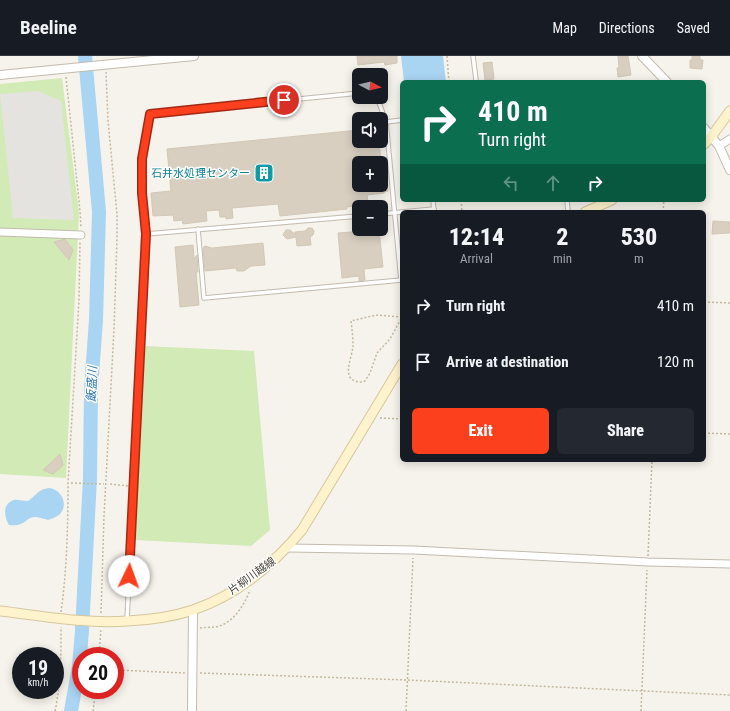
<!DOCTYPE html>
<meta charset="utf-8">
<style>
:root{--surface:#171b24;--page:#242831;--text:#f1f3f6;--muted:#9ea1a6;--line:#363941;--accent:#fc3f1d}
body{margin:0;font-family:"Roboto Condensed","Noto Sans JP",sans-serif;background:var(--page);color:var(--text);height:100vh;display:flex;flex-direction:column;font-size:15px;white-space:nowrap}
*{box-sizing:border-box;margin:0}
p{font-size:13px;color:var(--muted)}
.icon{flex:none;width:22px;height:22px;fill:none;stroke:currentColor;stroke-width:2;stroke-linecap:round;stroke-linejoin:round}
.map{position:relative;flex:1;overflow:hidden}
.panel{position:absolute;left:400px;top:154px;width:306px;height:252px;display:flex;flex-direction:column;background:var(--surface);border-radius:6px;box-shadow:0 2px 10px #0003}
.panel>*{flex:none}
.guide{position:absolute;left:400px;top:24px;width:306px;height:122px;border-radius:6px;box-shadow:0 2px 10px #0003;background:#0b6e4f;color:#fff;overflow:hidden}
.needle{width:26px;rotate:97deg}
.buttons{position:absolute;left:352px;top:12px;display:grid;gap:8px}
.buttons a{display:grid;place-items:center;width:36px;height:36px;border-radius:6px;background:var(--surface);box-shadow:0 2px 10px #0003;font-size:20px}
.speed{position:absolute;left:12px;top:591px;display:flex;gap:8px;font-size:20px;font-weight:700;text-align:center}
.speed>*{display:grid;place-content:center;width:52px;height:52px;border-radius:50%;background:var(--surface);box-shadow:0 2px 10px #0003;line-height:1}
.speed small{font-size:10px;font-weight:400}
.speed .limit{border:6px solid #d22;background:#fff;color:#111}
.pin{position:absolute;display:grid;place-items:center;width:34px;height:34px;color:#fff;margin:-17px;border:2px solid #fff;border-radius:50%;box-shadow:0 1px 4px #0007}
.me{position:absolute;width:44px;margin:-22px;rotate:3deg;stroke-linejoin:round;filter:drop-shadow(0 0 3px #0008)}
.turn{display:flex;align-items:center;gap:14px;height:84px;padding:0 12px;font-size:18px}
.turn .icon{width:52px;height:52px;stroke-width:2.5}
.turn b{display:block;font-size:28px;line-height:34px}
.lanes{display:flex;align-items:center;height:38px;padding:0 12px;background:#0003;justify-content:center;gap:20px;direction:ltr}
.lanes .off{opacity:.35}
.eta{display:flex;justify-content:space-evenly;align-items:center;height:68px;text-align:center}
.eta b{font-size:24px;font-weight:800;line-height:28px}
.button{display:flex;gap:8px;margin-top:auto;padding:8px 12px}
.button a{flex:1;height:46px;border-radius:6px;background:var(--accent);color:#fff;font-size:16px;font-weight:800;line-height:46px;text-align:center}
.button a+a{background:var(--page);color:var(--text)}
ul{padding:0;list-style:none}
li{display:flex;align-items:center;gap:12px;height:56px;padding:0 12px}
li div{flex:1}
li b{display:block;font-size:15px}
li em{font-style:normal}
header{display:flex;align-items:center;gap:24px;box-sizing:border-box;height:56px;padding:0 20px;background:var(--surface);border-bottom:1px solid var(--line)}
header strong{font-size:19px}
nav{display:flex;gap:22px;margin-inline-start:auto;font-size:14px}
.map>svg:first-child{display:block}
.green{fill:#d2eab5}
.parking{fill:#e5e3e0}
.water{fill:#a9d4f2}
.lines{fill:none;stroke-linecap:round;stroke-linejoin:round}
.river{stroke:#a9d4f2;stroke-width:14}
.building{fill:#d8cfc1;stroke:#d3c7b4}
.service-casing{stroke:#c2bbae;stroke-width:5.5}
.minor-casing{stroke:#c2bbae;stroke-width:9}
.tertiary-casing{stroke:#c2bbae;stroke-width:10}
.secondary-casing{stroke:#d6c79b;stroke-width:11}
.path{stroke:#c4b79f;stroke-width:1.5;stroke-dasharray:2 2;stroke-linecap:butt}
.service{stroke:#fff;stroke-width:3.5}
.minor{stroke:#fff;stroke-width:7}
.tertiary{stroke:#fff;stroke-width:8}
.secondary{stroke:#fff3cd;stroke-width:9}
.route-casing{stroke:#a42913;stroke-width:10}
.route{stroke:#fc3f1d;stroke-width:7}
.labels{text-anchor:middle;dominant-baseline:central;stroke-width:3;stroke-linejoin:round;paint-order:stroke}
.culture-label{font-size:11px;fill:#0d838f;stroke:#fff;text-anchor:end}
.street-label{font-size:11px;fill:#4b4439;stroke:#fff}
.water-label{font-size:12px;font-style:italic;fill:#2e7ab2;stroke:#fff}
</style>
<header>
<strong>Beeline</strong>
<nav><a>Map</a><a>Directions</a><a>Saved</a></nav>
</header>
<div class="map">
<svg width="730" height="655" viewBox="0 0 730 655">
<rect width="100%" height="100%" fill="#f6f3ec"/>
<g class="green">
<polygon points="62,22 79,156 66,422 0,418 0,28"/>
<polygon points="144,290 254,295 270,474 251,490 135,484"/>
</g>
<polygon class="parking" points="38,35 61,45 74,164 13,162 0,38"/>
<g class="water">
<polygon points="401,0 443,0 446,26 404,26"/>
<path d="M49,432C61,433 69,448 60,458C57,461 51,463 48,464C44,463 39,461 35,461C24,462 26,471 9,469C4,460 2,448 14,444C18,443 23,445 28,445C36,440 38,433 49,432Z"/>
</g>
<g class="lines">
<polyline class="river" points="71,655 79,610 82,575 90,422 91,333 96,264 99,156 85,0"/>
</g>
<g class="building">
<polygon points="357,0 397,0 397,7 385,9 384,6 358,9"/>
<polygon points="618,0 628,0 631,19 618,21 617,12 619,12"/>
<polygon points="692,0 700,0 700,4 703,4 702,13 690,12 690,4 692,4"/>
<polygon points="492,6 494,23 485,24 483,7"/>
<polygon points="359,74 359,85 379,85 381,107 359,107 359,129 381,129 381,128 387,127 388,135 384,136 384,137 367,139 368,146 356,148 356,150 346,151 347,153 280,160 278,148 232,152 233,162 226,163 226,161 220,161 219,154 206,155 207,165 183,168 182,164 174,165 173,159 153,160 151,137 171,135 167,93"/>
<polygon points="713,165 730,166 730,177 712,178"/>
<polygon points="308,172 312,172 314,175 313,179 310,181 311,189 297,190 296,181 287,183 283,179 286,174 290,174 296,179 295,176 305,175"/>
<polygon points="379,174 383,211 364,213 365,224 359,225 359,220 342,222 338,177"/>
<polygon points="65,183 73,194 69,204 54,186"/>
<polygon points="263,187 265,209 251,210 244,215 237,215 236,212 205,215 203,192 205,190 212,192"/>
<polygon points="193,189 194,203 197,199 198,216 196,216 199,249 180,251 175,191"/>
<polygon points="60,398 63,409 53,418 43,414"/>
</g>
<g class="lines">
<defs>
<g id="service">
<polyline points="473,0 476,24"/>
<polyline points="377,41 386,66 402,64"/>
<polyline points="386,66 401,224"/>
<polyline points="433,144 434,156"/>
<polyline points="567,144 568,156"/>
<polyline points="381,158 434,153"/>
<polyline points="198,173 204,242 402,224"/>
<polyline points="146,178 142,137 142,103 150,58 359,37"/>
<polyline points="127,564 146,178 359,160"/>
</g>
<g id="minor">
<polyline points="719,90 730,83"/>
<polyline points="0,176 81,179"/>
<polyline points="288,492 414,494 648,506 730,508"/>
</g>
<g id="tertiary">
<polyline points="642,0 667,26"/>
<polyline points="0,19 194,0"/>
<polyline points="704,72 719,90 730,114"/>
<polyline points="192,655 193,554"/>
</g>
<g id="secondary">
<polyline points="704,88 711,81 730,55"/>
<polyline points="585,156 612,144"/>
<path d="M0,555C42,560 85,568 127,565C149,564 172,561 193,554C237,539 273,509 302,474L402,308"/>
</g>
</defs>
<use href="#service" class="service-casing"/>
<use href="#minor" class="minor-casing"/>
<use href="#tertiary" class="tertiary-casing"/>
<use href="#secondary" class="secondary-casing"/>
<g class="path">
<polyline points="447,0 449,26"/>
<polyline points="66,21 80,155 81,172"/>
<polyline points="461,144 462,156"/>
<polyline points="663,156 664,144"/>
<polyline points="704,246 730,247"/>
<path d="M402,261L376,259L351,265C352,273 353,282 353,290C352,303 339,326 362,326L365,325L370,317L377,297L390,283L402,261"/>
<polyline points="380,362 402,363"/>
<polyline points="704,377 730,378"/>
<polyline points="71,427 104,428"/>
<polyline points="110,428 128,430"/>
<polyline points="648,500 652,404"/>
<path d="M61,556C67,513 68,469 68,427L79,244L80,186"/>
<polyline points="101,557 104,460 114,273 117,182 117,158 108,65 106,16"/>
<path d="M200,572C207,571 216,572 222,569C236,563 245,547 250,534"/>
<polyline points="99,600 101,573"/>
<polyline points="115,614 185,617"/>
<polyline points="200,617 407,624 730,639"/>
<path d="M55,655C61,627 61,600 61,571"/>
<polyline points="93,655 96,634"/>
<polyline points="406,655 413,502"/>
<polyline points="641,655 647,514"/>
</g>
<use href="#service" class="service"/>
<use href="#minor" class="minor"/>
<use href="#tertiary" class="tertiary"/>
<use href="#secondary" class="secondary"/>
</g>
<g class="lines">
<defs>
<polyline id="route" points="129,520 146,178 142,137 142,103 150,58 284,44"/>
</defs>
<use href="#route" class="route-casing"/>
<use href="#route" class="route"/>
</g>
<defs>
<symbol id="building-square" viewBox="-11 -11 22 22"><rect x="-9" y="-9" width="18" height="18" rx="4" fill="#0f9aa8" stroke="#fff"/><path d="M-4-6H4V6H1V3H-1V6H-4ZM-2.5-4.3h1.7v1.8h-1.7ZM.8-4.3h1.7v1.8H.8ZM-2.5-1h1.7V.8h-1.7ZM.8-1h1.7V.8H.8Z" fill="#fff"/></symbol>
</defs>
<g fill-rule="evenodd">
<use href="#building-square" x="253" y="106" width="22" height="22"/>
</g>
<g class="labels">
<g class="culture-label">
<text x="250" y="117">石井水処理センター</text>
</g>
<g class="street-label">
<text transform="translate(252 520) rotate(-36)">片柳川越線</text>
</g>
<g class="water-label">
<text transform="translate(92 328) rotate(-88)">飯盛川</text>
</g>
</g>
</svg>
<div class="buttons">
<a><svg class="needle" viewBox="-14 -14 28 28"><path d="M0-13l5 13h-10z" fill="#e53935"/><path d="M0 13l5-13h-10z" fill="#9ea1a6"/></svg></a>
<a><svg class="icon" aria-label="sound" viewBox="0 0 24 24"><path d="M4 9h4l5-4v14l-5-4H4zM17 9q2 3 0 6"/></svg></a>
<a>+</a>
<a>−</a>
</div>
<div class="speed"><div>19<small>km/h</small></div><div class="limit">20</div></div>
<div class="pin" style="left:284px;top:44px;background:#d93025"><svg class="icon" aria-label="arrive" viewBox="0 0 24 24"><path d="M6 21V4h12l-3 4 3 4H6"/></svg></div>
<svg class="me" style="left:129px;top:520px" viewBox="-20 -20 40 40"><circle r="19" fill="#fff"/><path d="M0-13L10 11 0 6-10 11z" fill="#fc3f1d"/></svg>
<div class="guide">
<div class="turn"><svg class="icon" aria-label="right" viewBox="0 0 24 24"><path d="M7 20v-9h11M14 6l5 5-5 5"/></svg><div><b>410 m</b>Turn right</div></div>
<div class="lanes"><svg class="icon off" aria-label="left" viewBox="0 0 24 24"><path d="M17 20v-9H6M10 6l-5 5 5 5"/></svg><svg class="icon off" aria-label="ahead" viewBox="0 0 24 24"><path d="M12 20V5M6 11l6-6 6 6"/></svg><svg class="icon" aria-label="right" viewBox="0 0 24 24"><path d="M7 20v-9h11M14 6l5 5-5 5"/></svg></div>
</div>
<section class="panel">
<div class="eta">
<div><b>12:14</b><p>Arrival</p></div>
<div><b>2</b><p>min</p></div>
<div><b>530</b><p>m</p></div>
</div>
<ul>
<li><svg class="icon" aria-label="right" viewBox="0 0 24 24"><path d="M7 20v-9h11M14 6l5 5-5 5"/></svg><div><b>Turn right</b></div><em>410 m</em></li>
<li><svg class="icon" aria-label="arrive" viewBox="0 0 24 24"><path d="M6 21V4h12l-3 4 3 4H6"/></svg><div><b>Arrive at destination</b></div><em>120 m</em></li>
</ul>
<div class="button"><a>Exit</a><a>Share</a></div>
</section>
</div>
